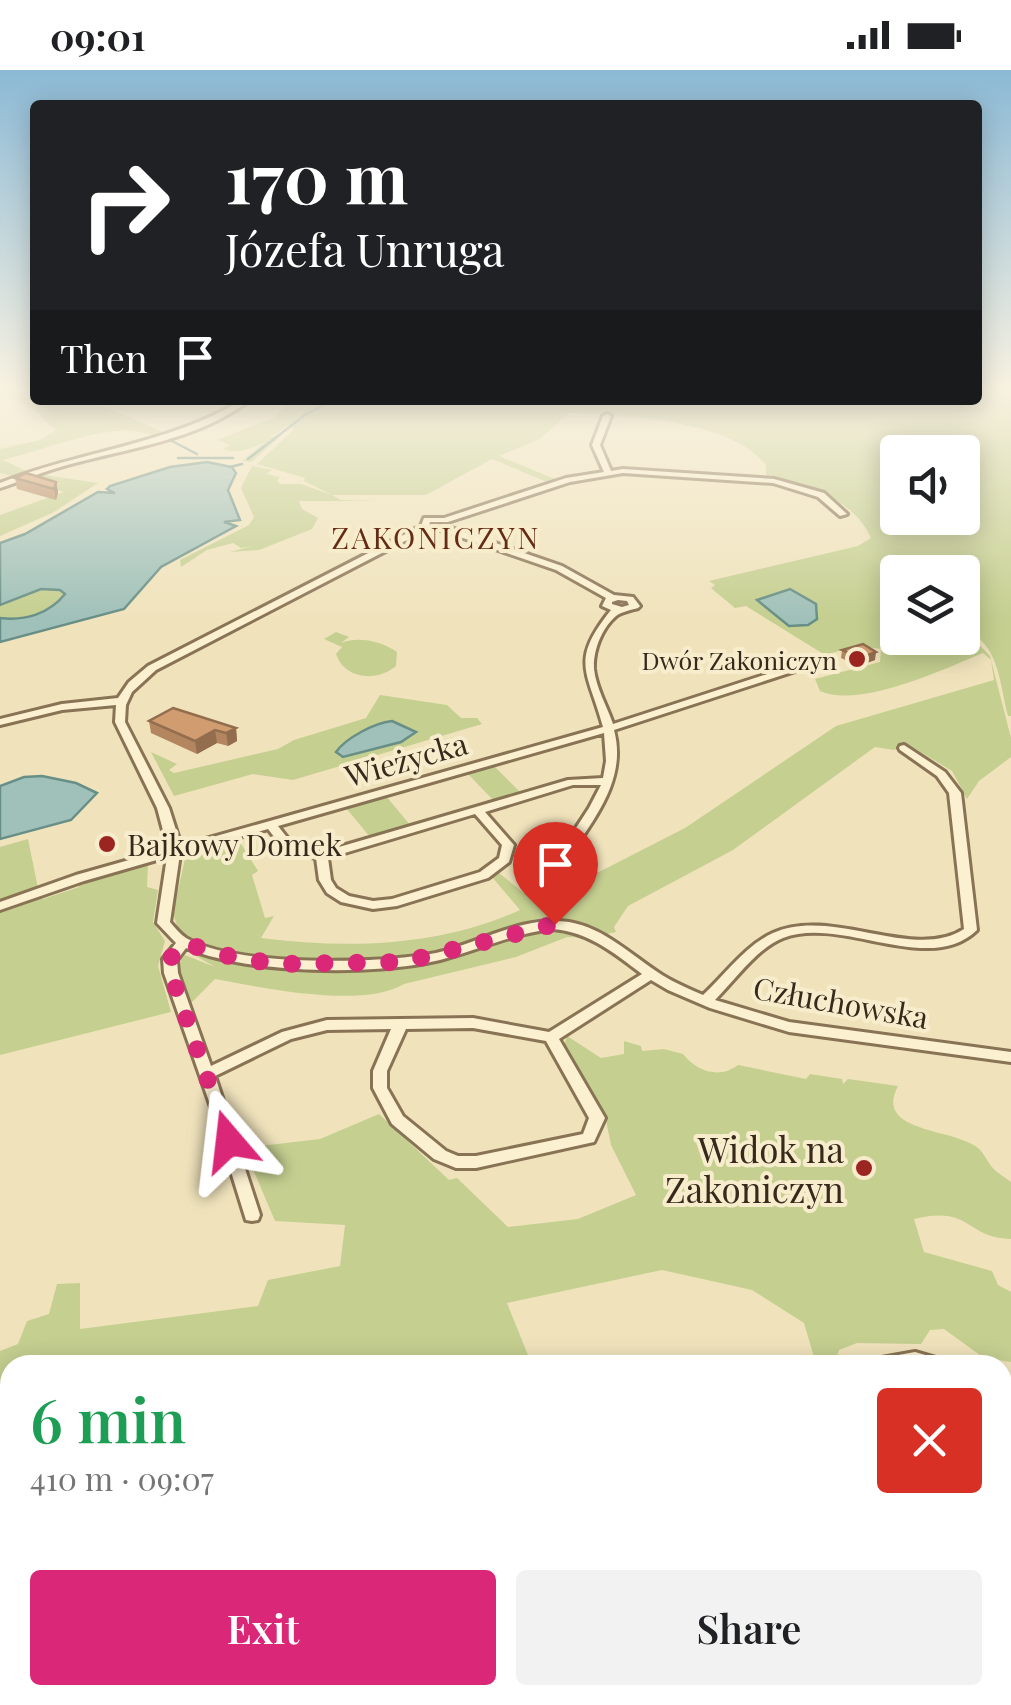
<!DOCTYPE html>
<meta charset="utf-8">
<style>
:root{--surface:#fff;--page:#f2f2f2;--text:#202124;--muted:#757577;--accent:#db2777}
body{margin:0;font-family:"Playfair Display",serif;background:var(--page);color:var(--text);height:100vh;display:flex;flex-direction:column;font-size:38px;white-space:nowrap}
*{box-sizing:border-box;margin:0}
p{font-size:32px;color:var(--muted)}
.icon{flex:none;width:55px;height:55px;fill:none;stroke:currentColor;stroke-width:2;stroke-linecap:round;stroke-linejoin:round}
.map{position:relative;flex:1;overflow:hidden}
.sheet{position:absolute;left:0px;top:1285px;width:1012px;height:350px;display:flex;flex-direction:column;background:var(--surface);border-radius:30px 30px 0 0;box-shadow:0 5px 25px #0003}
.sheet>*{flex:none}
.guide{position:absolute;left:30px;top:30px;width:952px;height:305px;border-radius:10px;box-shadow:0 5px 25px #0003;background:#202124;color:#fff;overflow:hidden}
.controls{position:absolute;left:880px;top:365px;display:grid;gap:20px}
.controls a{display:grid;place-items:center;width:100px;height:100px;border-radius:10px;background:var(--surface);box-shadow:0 5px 25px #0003;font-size:50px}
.pin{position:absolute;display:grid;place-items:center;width:85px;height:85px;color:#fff;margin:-102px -42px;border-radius:50% 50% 50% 0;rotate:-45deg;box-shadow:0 0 10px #0007}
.pin .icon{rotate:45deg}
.me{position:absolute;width:110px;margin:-55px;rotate:343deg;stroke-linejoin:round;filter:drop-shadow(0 0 8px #0008)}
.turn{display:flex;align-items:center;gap:35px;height:210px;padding:0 30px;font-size:45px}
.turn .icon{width:130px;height:130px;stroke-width:2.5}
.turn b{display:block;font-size:70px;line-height:85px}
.then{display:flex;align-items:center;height:95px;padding:0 30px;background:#0003;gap:20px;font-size:38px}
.round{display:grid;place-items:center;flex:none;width:105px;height:105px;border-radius:10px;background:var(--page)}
.head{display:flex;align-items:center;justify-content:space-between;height:170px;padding:0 30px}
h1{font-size:60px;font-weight:600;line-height:75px;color:#1e9e55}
.button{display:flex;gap:20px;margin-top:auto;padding:20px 30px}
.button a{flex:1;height:115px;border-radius:10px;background:var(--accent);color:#fff;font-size:40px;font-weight:600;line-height:115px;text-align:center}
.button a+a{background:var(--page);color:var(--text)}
.status{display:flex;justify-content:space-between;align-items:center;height:70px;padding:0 50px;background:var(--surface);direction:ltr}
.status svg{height:28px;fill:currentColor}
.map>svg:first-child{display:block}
.green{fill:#c5cf90;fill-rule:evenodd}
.water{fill:#a0c1b9;stroke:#688f87;stroke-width:2.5}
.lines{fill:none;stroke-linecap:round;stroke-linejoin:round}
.stream{stroke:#688f87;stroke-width:2.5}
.minor-casing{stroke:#897355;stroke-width:6}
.minor{fill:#fbf0d0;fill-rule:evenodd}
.wall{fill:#b48660}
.shaded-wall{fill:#926d4e}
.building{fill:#d19c70;stroke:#926d4e;stroke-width:2.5}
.route{stroke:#db2777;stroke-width:18;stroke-dasharray:0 32.4}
.poi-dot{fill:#9b2521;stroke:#f7edcc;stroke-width:4}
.labels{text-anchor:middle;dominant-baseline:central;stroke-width:8;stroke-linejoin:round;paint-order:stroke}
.far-poi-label{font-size:25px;fill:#37291b;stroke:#f7edcc;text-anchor:end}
.far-quarter-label{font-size:30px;letter-spacing:2.5px;fill:#662b17;stroke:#f7edcc}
.street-label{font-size:30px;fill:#37291b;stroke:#f7edcc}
.poi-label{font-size:30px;fill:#37291b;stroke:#f7edcc;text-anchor:start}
.near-poi-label{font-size:35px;fill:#37291b;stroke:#f7edcc;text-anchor:end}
</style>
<div class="status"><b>09:01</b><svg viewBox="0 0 49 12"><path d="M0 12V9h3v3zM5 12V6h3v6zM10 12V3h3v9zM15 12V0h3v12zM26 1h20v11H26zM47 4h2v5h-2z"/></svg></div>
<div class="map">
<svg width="1011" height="1635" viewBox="0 0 1011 1635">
<rect width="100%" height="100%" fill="#f0e3bc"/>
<g class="green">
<path d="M0,320H35V330H89L163,362C149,367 139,360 125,360C85,363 41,380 3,390L26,401L13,406L0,403V379L40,370L56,360C35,343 32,328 0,329Z"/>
<path d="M978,320H1011V646H1008C998,606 1000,578 963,556L962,502H907L889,484L885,491L897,504L898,568H962L963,558L990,586L1011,668V687L979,711L967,729L952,701L909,675L894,680L875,677L733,780L628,836L614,857L616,862L607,864C553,828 492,869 437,880C368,894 240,899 179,862L173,843L186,784L238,769L258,801L252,805L265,848L274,846L261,868C349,879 438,877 520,840L492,807L499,803L534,831L545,814L553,785L586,789L587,801L599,802L685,758L836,656L994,610L991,590L983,583C944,599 860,639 820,621L815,609L880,592L881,579L857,576L825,585L746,536L735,538L711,518L715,515L709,511L858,476L871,468C854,429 805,413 766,406V395C732,350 621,344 569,343L540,369L499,386L555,409L547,412L492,389L426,425H332L341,430L379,431H299L302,439L318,448L312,459L259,480L230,482L252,476L241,478L233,473L207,480L181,497L180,490L249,455L254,447L241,418L252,396L272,400L266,404L280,407L277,411L280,414H301L332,425L304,411L305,408L257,394L294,359L288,355L270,368L284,363L252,392L242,391L265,372C251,378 238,385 223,379L230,375L217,370L275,347L291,330H978ZM898,382H962V448H898Z"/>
<polygon points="37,404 98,413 54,442 0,466 0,445 64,422 22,410"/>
<path d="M41,519L60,520L65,524C49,544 25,551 0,548V535Z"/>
<path d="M336,562L349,567L341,573C359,566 381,571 397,582L396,596C377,612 345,610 336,584L342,577L324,569Z"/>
<polygon points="380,625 447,635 461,648 477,648 482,654 293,710 253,704 174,726 151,682 177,694 169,700 174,703 278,679 294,670 366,648"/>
<polygon points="493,695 520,722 493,730 467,703"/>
<polygon points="386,726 410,755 370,767 346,738"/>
<polygon points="28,769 38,818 0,830 0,777"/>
<polygon points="148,795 147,817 158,820 153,852 165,871 158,896 171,942 0,985 0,839 39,825 43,829 79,817 77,812"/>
<path d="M546,859L568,860L592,868L567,867L516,887L404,914C363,939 263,918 215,909L191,933L180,901L181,889L185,885L215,897L196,886L200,882C282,909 381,904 465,884C492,877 518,865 546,859Z"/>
<path d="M567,966L601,988L624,984V971L641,976L642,981L664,979L683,984C697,1002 720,1009 738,995L806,1009L810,1004L842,1009L843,1014L848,1009L898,1016C873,1063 953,1058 978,1078C984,1083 987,1091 992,1097C997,1103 1005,1107 1011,1112V1169C965,1168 972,1135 914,1149L924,1182L992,1201L998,1215L1011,1222V1292L984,1288L944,1259L930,1260L921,1274L857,1273L839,1280L834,1295H779L776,1292L814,1287L804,1253L752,1220L662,1200L507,1233L532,1295H10V1363L2,1362L0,1367V1281L18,1274L27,1251L49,1244L57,1214L80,1213V1259L258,1236L268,1210L340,1196L345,1155L275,1151L244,1078L320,1069L379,1044L449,1110L457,1108L508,1157L578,1149L636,1125L611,1075L605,1046L564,976Z"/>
</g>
<g class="water">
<path d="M207,392L232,397L236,403L228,420L240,450L224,452L236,456L161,497L124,539L0,572V548C25,551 49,544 65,524L60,520L41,519L0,535V473L25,464L98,422L115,423L107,419L110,416L170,397Z"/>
<polygon points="790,519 816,534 817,549 808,555 789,556 757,530"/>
<path d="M392,651L416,662L401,672L343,687L336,682C346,668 374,653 392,651Z"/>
<polygon points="42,706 76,713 97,723 71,750 0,769 0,716 24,707"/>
</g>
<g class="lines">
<g class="stream">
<polyline points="170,370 197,384"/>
<polyline points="178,388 233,388"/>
<polyline points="248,389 305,345 333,330"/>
<polyline points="230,397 242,394"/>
</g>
<defs>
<g id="minor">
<path d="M242,330H250C198,370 129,378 67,395C44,401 22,411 0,418V413C80,381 168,375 242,330Z"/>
<path d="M607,344L611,346L600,375L611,401L623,399L774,409L824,423L847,444L840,446L818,427L773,413L623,403L570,412L448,452H430L428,459L156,600L132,622L126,635L125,652L169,738L181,776L603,657C588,601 569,592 611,540L602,536L606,528L556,500L440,460V456H446L562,496L614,525L633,527L640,536L638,538C631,540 621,542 616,546C602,558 593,580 594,599C596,618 607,636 613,654L823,586H829V590L614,660C627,708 596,746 571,784H563L561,781L589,738L601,715H573L485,742L514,775L509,792L488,808L397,836L373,839L341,832L327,823L319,810L316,788L285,781L268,759L180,784L170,852C175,858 180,864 186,868C235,897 380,894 436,883C479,873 523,845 569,852C605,858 632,886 662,905C675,913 689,919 703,925C725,905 745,876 773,863C831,836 914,892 964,859L949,723L937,706L900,680L899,678L900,676L904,675L945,702L961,723L977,860C929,907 841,845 783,868C756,879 736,909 715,930L789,952L1011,982V992L789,962L710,938L668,920L651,910L559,969L605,1048L594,1072L476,1098H456L434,1089L392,1054L373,1018V1001L391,959L327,960L291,969L215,1006L260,1145L258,1150L252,1151L246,1150L211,1037L164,903L163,889L176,873L157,853L167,787L84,811L0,840V832L76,805L168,779L157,738L115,652L116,635L62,640L0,655V649L62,634L118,628L129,612L148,596L421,456L424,448H444L566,408L604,402L592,375L603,346ZM618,530L627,531L629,535L622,537L612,534V532ZM604,663L606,691L603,708L568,710L322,782L293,775L278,756ZM475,744L502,775L499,788L480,802L392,829L373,831L349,826L336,818L331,810L328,788ZM553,859C589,862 614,883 642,904L549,962L473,948L327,950L282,962L211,996L178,903L177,890L186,878C248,904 375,906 440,890C478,880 514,863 553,859ZM473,958L546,971L589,1048L583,1064L476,1086H458L446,1081L403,1046L387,1018V1001L406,959Z"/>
<polygon points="915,1282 939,1289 942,1295 873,1295 876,1289"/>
<polygon points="1002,1317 1011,1320 1011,1336 1002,1333"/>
<polygon points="1011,1389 1011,1417 1009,1421 1002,1424 1002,1395 1004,1392"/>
<polygon points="239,1625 263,1625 258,1635 234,1635"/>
<polygon points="507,1625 530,1625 526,1635 503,1635"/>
<polygon points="741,1625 775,1625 780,1627 783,1635 749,1635 744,1633"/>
<polygon points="795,1625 817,1625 820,1635 798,1635"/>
<polygon points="924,1625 946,1625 942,1635 920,1635"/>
</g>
</defs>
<use href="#minor" class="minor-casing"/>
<use href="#minor" class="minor"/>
</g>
<g class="wall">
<polygon points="15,408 56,412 58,422 56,430 17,419"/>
<polygon points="842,580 875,590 858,596 841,588"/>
<polygon points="149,651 236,658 237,671 228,676 217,673 197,684 151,663"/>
</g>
<g class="shaded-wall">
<polygon points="56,412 58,422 56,430 54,419"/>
<polygon points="876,582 875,590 858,596 860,588"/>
<polygon points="236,658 237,671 228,676 226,663"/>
<polygon points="215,660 217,673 197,684 195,671"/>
</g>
<g class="building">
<polygon points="26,403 56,412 54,419 15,408"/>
<polygon points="863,574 876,582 860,588 842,580"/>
<polygon points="173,638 236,658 226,663 215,660 195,671 149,651"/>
</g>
<linearGradient id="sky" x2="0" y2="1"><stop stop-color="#8bb9d5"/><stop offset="0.58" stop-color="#f8f2e1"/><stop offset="1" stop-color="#f8f2e1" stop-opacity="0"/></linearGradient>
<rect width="1011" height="549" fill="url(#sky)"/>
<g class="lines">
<polyline class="route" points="229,1071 171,904 170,889 183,873 232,887 277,894 404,892 555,854"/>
</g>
<g class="poi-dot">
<circle cx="857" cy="589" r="10"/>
<circle cx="107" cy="774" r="10"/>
<circle cx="864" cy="1098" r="10"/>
</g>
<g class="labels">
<g class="far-poi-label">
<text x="837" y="589">Dwór Zakoniczyn</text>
</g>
<g class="far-quarter-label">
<text x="436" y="467">ZAKONICZYN</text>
</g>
<g class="street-label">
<text transform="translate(406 689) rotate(-16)">Wieżycka</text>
<text transform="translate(841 932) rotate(10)">Człuchowska</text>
</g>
<g class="poi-label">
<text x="127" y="774">Bajkowy Domek</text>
</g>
<g class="near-poi-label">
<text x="844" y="1078">Widok na<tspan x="844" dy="40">Zakoniczyn</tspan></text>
</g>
</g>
</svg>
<div class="controls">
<a><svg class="icon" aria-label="sound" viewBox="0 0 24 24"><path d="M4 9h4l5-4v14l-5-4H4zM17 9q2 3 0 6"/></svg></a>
<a><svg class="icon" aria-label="layers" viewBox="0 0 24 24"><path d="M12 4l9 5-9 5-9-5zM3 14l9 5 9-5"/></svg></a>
</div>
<div class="pin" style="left:555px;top:854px;background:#d93025"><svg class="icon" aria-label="arrive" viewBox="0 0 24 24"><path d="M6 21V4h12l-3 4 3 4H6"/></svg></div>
<svg class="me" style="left:229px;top:1071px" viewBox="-20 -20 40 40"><path d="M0-17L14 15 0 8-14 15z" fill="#db2777" stroke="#fff" stroke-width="4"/></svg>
<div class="guide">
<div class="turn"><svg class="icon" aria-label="right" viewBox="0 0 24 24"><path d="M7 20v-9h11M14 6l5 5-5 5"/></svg><div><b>170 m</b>Józefa Unruga</div></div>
<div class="then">Then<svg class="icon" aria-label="arrive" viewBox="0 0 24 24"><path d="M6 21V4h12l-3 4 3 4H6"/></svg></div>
</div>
<section class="sheet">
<div class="head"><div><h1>6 min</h1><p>410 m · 09:07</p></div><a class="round" style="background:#d93025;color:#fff"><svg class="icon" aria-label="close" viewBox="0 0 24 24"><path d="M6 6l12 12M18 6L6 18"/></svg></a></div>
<div class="button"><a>Exit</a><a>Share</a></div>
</section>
</div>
